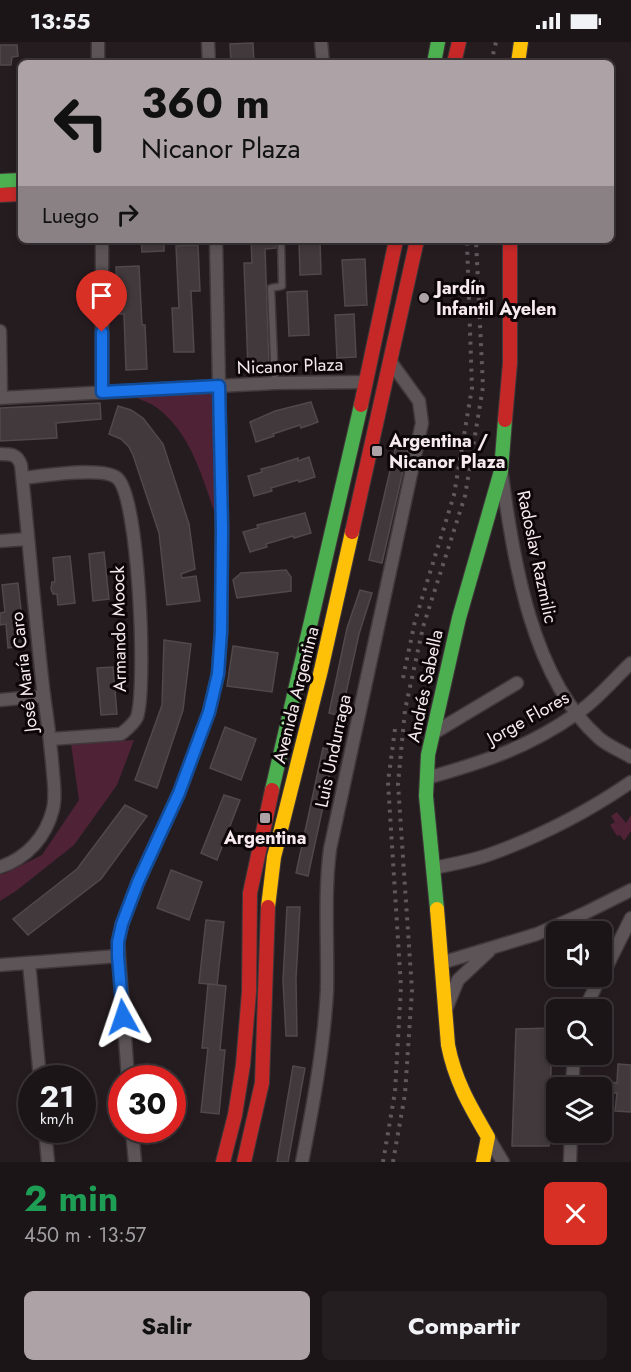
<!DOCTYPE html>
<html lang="es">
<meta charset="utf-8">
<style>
:root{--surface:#1c1518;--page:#251e21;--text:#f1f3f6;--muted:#a09fa2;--line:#3a3437;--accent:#ada2a6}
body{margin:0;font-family:Jost,sans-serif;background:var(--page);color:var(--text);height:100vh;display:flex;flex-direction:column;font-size:22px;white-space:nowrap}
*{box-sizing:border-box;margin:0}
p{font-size:20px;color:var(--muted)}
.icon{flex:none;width:33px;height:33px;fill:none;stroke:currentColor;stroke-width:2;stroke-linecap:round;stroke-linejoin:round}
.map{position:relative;height:1120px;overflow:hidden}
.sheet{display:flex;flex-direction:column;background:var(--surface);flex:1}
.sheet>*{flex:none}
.guide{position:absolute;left:18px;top:18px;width:596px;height:183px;border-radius:9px;box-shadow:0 3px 9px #0003,0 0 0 2px var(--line);background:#ada2a6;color:#111;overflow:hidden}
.controls{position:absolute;left:546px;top:879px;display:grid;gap:12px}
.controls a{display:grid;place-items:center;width:66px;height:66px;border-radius:9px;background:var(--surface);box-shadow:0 3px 9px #0003,0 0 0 2px var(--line);font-size:30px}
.speed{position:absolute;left:18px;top:1023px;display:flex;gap:12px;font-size:30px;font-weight:700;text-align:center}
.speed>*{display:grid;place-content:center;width:78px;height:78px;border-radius:50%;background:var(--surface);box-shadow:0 3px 9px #0003,0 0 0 2px var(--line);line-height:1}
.speed small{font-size:15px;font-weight:400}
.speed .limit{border:9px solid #d22;background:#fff;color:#111}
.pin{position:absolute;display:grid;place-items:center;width:51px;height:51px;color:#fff;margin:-62px -26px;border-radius:50% 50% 50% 0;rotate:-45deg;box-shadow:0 0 6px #0007}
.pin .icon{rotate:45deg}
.me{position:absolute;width:66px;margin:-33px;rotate:355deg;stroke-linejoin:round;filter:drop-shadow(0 0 4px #0008)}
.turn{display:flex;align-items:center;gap:21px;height:126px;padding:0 24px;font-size:27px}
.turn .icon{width:78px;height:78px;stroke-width:2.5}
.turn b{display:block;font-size:42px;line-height:51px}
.then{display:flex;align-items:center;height:57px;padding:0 24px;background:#0003;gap:12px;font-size:22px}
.round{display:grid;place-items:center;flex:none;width:63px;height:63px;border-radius:9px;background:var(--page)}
.headline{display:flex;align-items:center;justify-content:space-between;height:102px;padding:0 24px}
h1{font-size:36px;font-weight:700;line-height:45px;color:#1e9e55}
.button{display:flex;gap:12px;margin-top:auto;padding:12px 24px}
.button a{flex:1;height:69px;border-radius:9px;background:var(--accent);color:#111;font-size:24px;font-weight:700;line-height:69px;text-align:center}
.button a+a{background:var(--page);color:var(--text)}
.status{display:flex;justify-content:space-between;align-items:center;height:42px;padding:0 30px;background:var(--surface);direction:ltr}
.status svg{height:16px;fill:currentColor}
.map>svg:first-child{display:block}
.green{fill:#4f2236}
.building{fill:#42393c;stroke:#50484b;stroke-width:1.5}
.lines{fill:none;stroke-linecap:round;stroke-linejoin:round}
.lane-casing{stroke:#40383b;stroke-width:9}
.street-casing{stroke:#40383b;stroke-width:15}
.fast-casing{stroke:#40383b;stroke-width:16}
.slow-casing{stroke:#40383b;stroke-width:16}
.jam-casing{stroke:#40383b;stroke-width:16}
.lane{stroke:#5c5457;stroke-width:6}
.street{stroke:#5c5457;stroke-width:12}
.fast{stroke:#4caf50;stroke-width:14}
.slow{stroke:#ffc107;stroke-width:14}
.jam{stroke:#c62828;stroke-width:14}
.rail{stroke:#60585c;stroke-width:4;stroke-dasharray:3 6;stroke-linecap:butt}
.route-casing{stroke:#114b97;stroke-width:15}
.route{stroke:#1a73e8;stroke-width:10}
.poi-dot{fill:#ada2a6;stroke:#0d0609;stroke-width:2}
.labels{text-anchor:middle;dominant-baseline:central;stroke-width:6;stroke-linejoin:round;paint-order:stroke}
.poi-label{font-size:18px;font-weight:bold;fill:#f6eaee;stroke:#0d0609;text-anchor:start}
.street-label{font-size:18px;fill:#f6eaee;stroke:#0d0609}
</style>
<div class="status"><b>13:55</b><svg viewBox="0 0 49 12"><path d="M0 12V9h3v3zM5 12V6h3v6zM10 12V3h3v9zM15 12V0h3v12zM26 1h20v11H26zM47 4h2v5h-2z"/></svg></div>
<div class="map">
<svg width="631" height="1120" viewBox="0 0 631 1120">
<rect width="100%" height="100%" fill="#251c20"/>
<g class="green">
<path d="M208,344L216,352L214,469C201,431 188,384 151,362C143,358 133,355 125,351Z"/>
<polygon points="134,698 117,743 74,803 16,849 0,859 0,832 4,832 42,813 79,758 71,702"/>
<polygon points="617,770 626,781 631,773 631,789 624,799 620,793 617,794 610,783 615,780 611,774"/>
</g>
<g class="building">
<polygon points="253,1 254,21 231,21 230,2"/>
<polygon points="0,3 17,3 18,14 12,15 11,23 0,23"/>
<polygon points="141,198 164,198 164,209 142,210"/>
<polygon points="251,198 276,198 276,206 265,207 269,323 248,325 244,221 252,221"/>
<polygon points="299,198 320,198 321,232 300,233"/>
<polygon points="198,203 200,249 191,249 194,310 174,310 172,266 179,266 176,204"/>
<polygon points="365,217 367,263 345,264 342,218"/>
<polygon points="139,224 142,283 145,283 147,327 126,328 124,272 119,272 116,225"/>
<polygon points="307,249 309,293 289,294 287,250"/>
<polygon points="354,272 356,315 337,316 335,273"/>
<polygon points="311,360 318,380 301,386 300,383 273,392 274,394 256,400 250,380 275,369"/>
<polygon points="100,361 101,377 56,381 57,396 0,399 0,366"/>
<polygon points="118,364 131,368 143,376 163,402 189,482 195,527 181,532 182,536 196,534 200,559 167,563 159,491 133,413 129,405 121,397 109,392"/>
<polygon points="398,395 410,398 382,521 369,518"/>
<polygon points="309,415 315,435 299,440 298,438 271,446 272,449 254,454 248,434 262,430 261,427 273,424 298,416 298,419"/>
<polygon points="305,471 311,491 294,496 293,494 266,502 267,505 250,510 243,490 258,486 257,483"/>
<polygon points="104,510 109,557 93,559 89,512"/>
<polygon points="70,514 75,561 58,563 57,552 53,552 51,547 52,540 55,540 53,516"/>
<polygon points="286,528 291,535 291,549 237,556 233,538 241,531"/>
<polygon points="18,541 25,604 8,606 6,582 0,583 0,571 5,570 2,543"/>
<polygon points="360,548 372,551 359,592 341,674 329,671 347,586"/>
<polygon points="164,598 191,602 183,668 157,746 135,738 162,663"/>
<polygon points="233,604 278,611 272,650 227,644"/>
<polygon points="113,625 117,672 101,673 97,626"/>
<polygon points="225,685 256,697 241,738 210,726"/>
<polygon points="323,706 335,709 308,834 296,831"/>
<polygon points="224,753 240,758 217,818 201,811"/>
<polygon points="125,763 147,774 101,837 28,893 13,877 77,827"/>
<polygon points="171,828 202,840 189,878 157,866"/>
<polygon points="287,865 300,865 296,937 297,994 286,994 283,938"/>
<polygon points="206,878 224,880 217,943 199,941"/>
<polygon points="208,942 226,944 220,1008 225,1008 219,1072 201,1070 208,1006 202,1006"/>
<polygon points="552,986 549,1104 512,1104 516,987"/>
<polygon points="618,1022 631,1023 631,1070 615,1069 617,1051 610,1051 611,1040 617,1041"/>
<polygon points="293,1024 305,1026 288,1120 277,1120"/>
</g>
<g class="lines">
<defs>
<polyline id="lane" points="275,341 271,246 282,244 281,198"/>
<g id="street">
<polyline points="98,0 98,21"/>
<polyline points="208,0 209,21"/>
<polyline points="321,0 323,21"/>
<polyline points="0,289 1,356"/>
<polyline points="102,350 102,198"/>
<polyline points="0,356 275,341 366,340"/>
<path d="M0,412C11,412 17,412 21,423C29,500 35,577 44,654C48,680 51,705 53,731C54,743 56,755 53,767C46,795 27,816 0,825"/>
<path d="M502,433C513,517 532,637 599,696C608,704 621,709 631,715"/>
<path d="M23,436C42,434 103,424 117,436C139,453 147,646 137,675C134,682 127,687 121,692L51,697"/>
<polyline points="0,499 27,497"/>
<polyline points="0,658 44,654"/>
<polyline points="432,692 517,641"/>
<path d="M427,736C484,720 527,706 576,672C596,659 613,638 631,621"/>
<path d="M434,826C452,822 471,819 488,813C539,795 586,771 631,740"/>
<polyline points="29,921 40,1036"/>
<polyline points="441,921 537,892 585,871 631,848"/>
<polyline points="0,923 118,914"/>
<polyline points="602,934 631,876"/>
<polyline points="447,965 458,938 489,909"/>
<polyline points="584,968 601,934"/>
<polyline points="128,1036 118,900 122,882 138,840 179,751 209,670 218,632 221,590 222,487 216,198"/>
<polyline points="572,1046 574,1012"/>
<polyline points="45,1088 48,1120"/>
<polyline points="132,1088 135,1120"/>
<polyline points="488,1095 503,1120"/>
<path d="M302,1120C313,1064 324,1005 327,948C328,901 324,854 330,807L422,381L419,359L390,319"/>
<polyline points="570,1120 571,1090"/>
</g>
<g id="fast">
<polyline points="434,21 438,0"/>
<polyline points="0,139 21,138"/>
<polyline points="272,748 361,363"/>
<polyline points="437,867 426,754 428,713 459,576 501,429 505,378"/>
</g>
<g id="slow">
<polyline points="518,21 521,0"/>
<polyline points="268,865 274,815 321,628 352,490"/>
<path d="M437,867L448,1003C455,1039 470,1064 488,1095L483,1120"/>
</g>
<g id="jam">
<polyline points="454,21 459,0"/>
<polyline points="0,153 21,152"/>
<polyline points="361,363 396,198"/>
<polyline points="505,378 510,321 510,198"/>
<polyline points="352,490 417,198"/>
<polyline points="223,1120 235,1073 243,1023 249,950 250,851 272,748"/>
<polyline points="244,1120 262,1041 268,865"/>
</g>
</defs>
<use href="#lane" class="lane-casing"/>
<use href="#street" class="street-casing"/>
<use href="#fast" class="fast-casing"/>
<use href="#slow" class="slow-casing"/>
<use href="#jam" class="jam-casing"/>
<use href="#lane" class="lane"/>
<use href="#street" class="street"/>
<use href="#fast" class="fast"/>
<use href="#slow" class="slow"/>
<use href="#jam" class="jam"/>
<g class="rail">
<polyline points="491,21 496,0"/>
<polyline points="403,636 415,579 454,453 472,346 467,201"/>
<polyline points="383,1120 395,1050 401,945 388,740 395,687"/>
<polyline points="393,1120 405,1052 412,948 398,742 405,668 423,585 465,454 483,345 476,198"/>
</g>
</g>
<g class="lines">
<defs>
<polyline id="route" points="102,290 102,350 219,344 222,487 221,590 218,632 209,670 179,751 138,840 122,882 118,900 118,914 123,975"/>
</defs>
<use href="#route" class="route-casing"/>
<use href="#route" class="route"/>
</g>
<g class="poi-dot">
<circle cx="424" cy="256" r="6"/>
<rect x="371" y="403" width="12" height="12" rx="3"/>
<rect x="259" y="770" width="12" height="12" rx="3"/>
</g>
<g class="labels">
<g class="poi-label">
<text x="436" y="246">Jardín<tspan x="436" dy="21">Infantil Ayelen</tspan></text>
<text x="389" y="399">Argentina /<tspan x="389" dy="21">Nicanor Plaza</tspan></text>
<text x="265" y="796" text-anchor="middle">Argentina</text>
</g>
<g class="street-label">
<text transform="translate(290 324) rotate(-2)">Nicanor Plaza</text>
<text transform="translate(537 515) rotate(78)">Radoslav Razmilic</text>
<text transform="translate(119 587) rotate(-91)">Armando Moock</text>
<text transform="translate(24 630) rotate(-97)">José María Caro</text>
<text transform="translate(425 644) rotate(-78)">Andrés Sabella</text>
<text transform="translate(296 653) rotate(-76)">Avenida Argentina</text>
<text transform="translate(528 676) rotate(-29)">Jorge Flores</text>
<text transform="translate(333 709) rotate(-78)">Luis Undurraga</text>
</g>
</g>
</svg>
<div class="controls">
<a><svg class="icon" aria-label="sound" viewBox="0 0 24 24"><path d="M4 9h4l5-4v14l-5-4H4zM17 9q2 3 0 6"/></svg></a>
<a><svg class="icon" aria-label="search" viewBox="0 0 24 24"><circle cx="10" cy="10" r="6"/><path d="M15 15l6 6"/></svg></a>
<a><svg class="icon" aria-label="layers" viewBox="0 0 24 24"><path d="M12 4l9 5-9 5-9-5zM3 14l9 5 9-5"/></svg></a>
</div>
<div class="speed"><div>21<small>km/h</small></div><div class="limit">30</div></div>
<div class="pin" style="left:102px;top:290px;background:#d93025"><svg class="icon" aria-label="arrive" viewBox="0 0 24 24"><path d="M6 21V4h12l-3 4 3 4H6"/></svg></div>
<svg class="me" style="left:123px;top:975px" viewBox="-20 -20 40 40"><path d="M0-17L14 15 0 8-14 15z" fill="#1a73e8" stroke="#fff" stroke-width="4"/></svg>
<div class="guide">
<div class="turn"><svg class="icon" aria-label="left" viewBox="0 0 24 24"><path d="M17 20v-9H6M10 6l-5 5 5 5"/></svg><div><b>360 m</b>Nicanor Plaza</div></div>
<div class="then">Luego<svg class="icon" aria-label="right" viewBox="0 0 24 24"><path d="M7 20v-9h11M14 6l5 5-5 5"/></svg></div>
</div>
</div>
<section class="sheet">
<div class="headline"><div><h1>2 min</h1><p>450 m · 13:57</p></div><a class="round" style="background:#d93025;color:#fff"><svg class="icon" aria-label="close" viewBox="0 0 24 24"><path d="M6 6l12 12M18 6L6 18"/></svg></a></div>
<div class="button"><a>Salir</a><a>Compartir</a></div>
</section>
